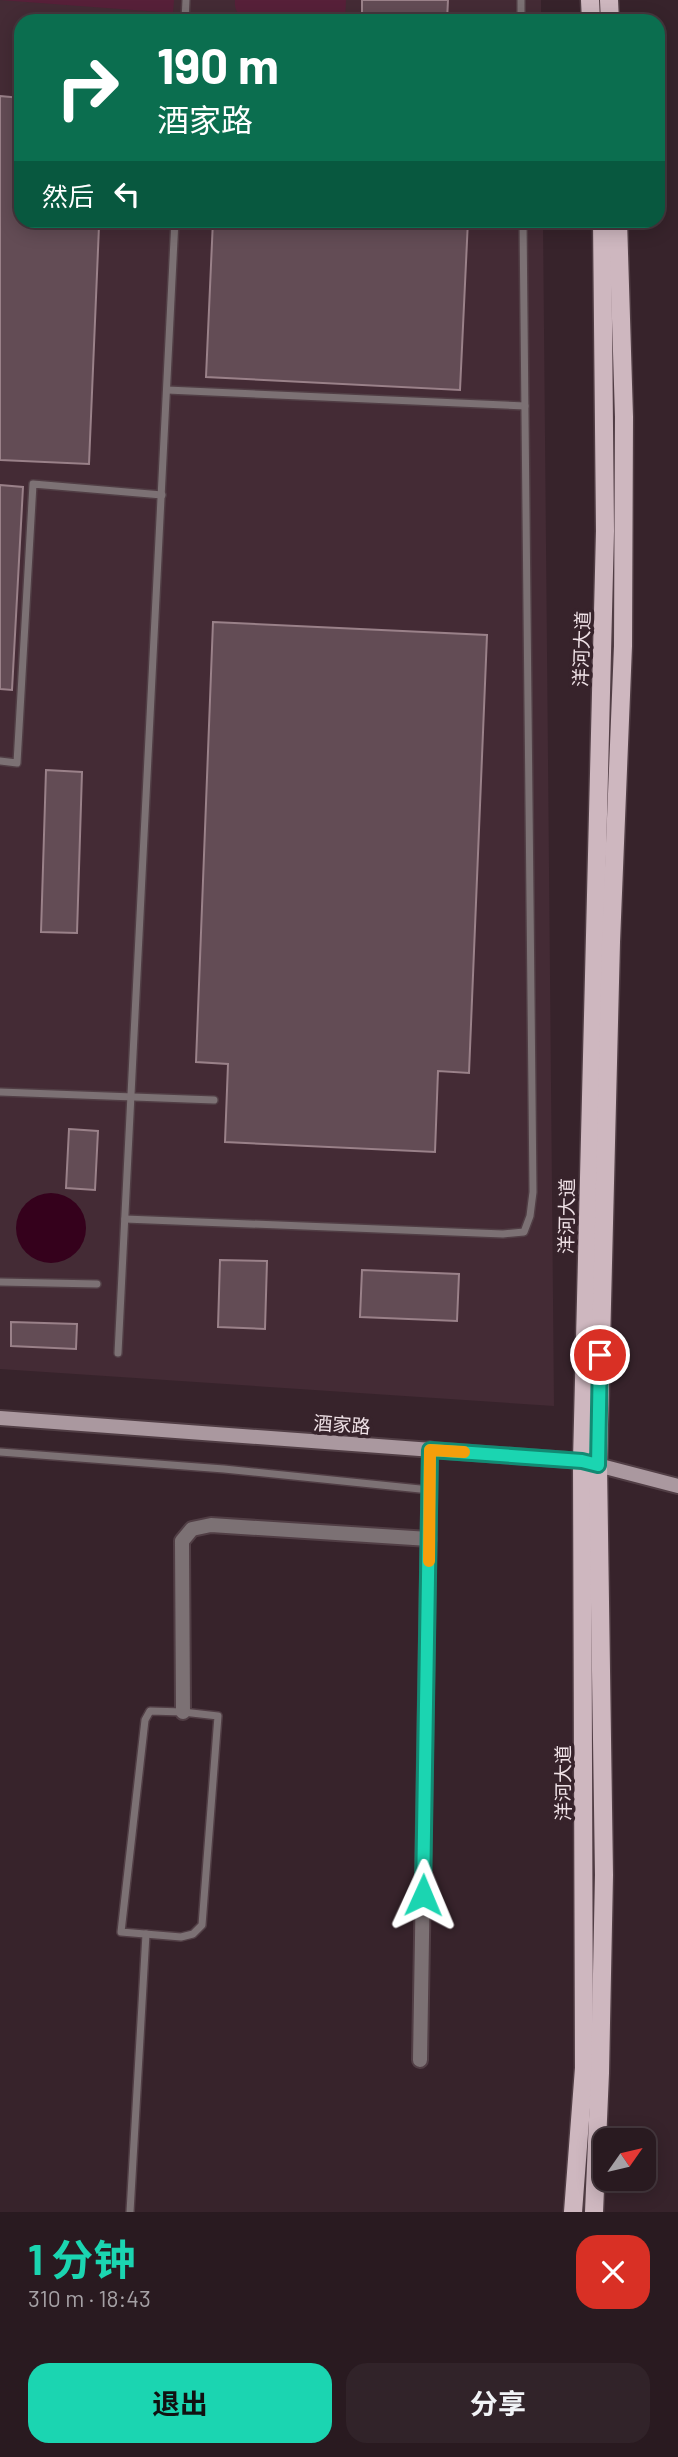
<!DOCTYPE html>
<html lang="zh">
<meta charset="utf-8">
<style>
:root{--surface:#291a20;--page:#312329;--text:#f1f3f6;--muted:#a5a1a5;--line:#45383e;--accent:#1bd5b1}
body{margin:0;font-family:Barlow,"Noto Sans SC",sans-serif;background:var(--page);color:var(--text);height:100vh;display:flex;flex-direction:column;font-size:26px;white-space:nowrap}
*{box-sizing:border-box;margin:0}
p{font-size:23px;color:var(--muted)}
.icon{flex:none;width:38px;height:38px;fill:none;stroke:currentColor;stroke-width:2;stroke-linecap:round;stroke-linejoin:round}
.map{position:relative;height:2212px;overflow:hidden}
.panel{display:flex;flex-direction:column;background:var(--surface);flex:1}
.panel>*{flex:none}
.guide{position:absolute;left:14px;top:14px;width:651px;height:214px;border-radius:21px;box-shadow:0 4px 18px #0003,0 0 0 2px var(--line);background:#0b6e4f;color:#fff;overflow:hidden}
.needle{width:46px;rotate:56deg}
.buttons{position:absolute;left:593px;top:2128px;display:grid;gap:14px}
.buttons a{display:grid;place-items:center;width:63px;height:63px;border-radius:14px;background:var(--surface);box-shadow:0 4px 18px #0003,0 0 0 2px var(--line);font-size:35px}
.pin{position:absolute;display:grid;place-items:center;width:60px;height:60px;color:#fff;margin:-30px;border:4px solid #fff;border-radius:50%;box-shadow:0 2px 7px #0007}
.me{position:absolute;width:77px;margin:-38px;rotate:1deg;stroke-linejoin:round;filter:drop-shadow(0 0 5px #0008)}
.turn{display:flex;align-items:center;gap:24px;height:147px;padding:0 28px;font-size:32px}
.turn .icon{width:91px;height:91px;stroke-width:2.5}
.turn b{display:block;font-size:49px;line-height:60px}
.then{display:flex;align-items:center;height:66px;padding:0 28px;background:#0003;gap:14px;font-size:26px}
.round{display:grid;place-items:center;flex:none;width:74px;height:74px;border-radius:21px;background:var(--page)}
.headline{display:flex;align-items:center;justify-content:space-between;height:119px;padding:0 28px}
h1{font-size:42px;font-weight:700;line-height:52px;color:var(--accent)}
.cta{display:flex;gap:14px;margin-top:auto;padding:14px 28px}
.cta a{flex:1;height:80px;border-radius:21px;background:var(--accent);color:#111;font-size:28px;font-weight:700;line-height:80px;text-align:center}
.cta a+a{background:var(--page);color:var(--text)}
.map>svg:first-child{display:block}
.built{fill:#442b35}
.green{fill:#572039}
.water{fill:#35011c}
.building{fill:#634c55;stroke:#9a8189;stroke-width:2}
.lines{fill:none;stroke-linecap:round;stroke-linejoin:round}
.lane-casing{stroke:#513e45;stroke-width:10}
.street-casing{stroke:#513e45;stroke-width:18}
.secondary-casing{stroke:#513e45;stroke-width:18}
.primary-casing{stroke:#513e45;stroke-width:21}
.lane{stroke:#7c7174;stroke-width:7}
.street{stroke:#7c7174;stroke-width:14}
.secondary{stroke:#aa989f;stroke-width:14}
.primary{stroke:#ceb7bf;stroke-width:18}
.route-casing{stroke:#128a73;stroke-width:18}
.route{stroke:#1bd5b1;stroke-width:12}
.slow{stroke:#f59e0b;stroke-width:12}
.labels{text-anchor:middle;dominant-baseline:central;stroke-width:7;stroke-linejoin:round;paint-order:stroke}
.street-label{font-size:19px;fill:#efe1e6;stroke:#37232b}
</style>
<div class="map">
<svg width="678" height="2212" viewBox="0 0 678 2212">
<rect width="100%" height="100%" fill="#37232b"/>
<polygon class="built" points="0,0 541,0 541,21 21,21 21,220 543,221 554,1406 0,1369"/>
<g class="green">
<polygon points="0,0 174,0 173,13"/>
<path d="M235,0H346L345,21H250C239,16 234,12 235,0Z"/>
</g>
<circle class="water" cx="51" cy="1228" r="35"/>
<g class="building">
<polygon points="362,0 448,0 447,21 362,18"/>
<polygon points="0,96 21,98 21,222 99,226 89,464 0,460"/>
<polygon points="213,220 468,220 460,390 206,377"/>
<polygon points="0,485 23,487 12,690 0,689"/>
<polygon points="213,622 487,635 469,1073 438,1071 435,1152 225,1142 228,1064 196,1062"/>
<polygon points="46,770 82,772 77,933 41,932"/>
<polygon points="69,1129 98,1131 95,1190 66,1188"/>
<polygon points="220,1260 267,1261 265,1329 218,1327"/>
<polygon points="362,1270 459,1274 457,1321 360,1317"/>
<polygon points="11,1322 77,1324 76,1349 11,1346"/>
</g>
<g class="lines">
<defs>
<g id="lane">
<polyline points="521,0 521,21"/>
<polyline points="185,21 186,0"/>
<polyline points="167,390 525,406"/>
<polyline points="0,761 17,763 33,484 162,495"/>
<polyline points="0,1092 214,1100"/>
<polyline points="125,1219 503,1234 524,1232 530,1216 533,1192 523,220"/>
<polyline points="0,1282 97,1284"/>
<polyline points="118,1353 175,220"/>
<polyline points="0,1452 224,1469 430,1490"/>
<polygon points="150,1711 183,1712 218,1716 202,1925 193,1934 181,1937 121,1932 145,1720"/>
<polyline points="130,2212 146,1934"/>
</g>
<g id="street">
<polyline points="183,1712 182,1541 192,1529 211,1525 429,1539"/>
<polyline points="420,2060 430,1449"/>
</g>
<polyline id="secondary" points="0,1418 582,1461 678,1486"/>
<g id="primary">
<polyline points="590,0 591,21"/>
<polyline points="609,0 610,21"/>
<polyline points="573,2212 584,2068 582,1461 605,531 602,220"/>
<polyline points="594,2212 600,2073 604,1875 598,1465 611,942 623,646 624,417 618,220"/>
</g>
</defs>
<use href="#lane" class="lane-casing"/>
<use href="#street" class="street-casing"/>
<use href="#secondary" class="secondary-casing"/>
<use href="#primary" class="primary-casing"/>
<use href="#lane" class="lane"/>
<use href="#street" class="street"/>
<use href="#secondary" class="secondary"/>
<use href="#primary" class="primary"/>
</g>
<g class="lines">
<defs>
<polyline id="route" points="423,1895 430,1450 582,1461 598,1465 600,1355"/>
</defs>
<use href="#route" class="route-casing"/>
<use href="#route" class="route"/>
<polyline class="slow" points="429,1561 430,1450 464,1452"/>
</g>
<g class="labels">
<g class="street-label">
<text transform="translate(581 649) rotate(-88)">洋河大道</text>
<text transform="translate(566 1216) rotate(-89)">洋河大道</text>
<text transform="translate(342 1424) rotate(4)">酒家路</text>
<text transform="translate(562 1783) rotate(-90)">洋河大道</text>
</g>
</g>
</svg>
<div class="buttons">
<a><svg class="needle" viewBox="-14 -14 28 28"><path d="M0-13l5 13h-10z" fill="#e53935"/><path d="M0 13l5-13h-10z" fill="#a5a1a5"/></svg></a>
</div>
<div class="pin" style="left:600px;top:1355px;background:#d93025"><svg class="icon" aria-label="arrive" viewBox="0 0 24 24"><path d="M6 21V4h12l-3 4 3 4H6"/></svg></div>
<svg class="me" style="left:423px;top:1895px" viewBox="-20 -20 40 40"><path d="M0-17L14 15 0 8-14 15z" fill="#1bd5b1" stroke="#fff" stroke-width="4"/></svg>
<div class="guide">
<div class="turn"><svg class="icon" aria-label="right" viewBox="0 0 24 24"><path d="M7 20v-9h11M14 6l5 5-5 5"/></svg><div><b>190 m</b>酒家路</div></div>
<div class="then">然后<svg class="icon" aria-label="left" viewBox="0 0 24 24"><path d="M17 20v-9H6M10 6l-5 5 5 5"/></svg></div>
</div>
</div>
<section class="panel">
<div class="headline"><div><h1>1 分钟</h1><p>310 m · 18:43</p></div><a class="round" style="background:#d93025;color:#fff"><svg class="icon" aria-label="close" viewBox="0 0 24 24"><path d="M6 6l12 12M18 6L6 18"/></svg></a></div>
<div class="cta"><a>退出</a><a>分享</a></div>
</section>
